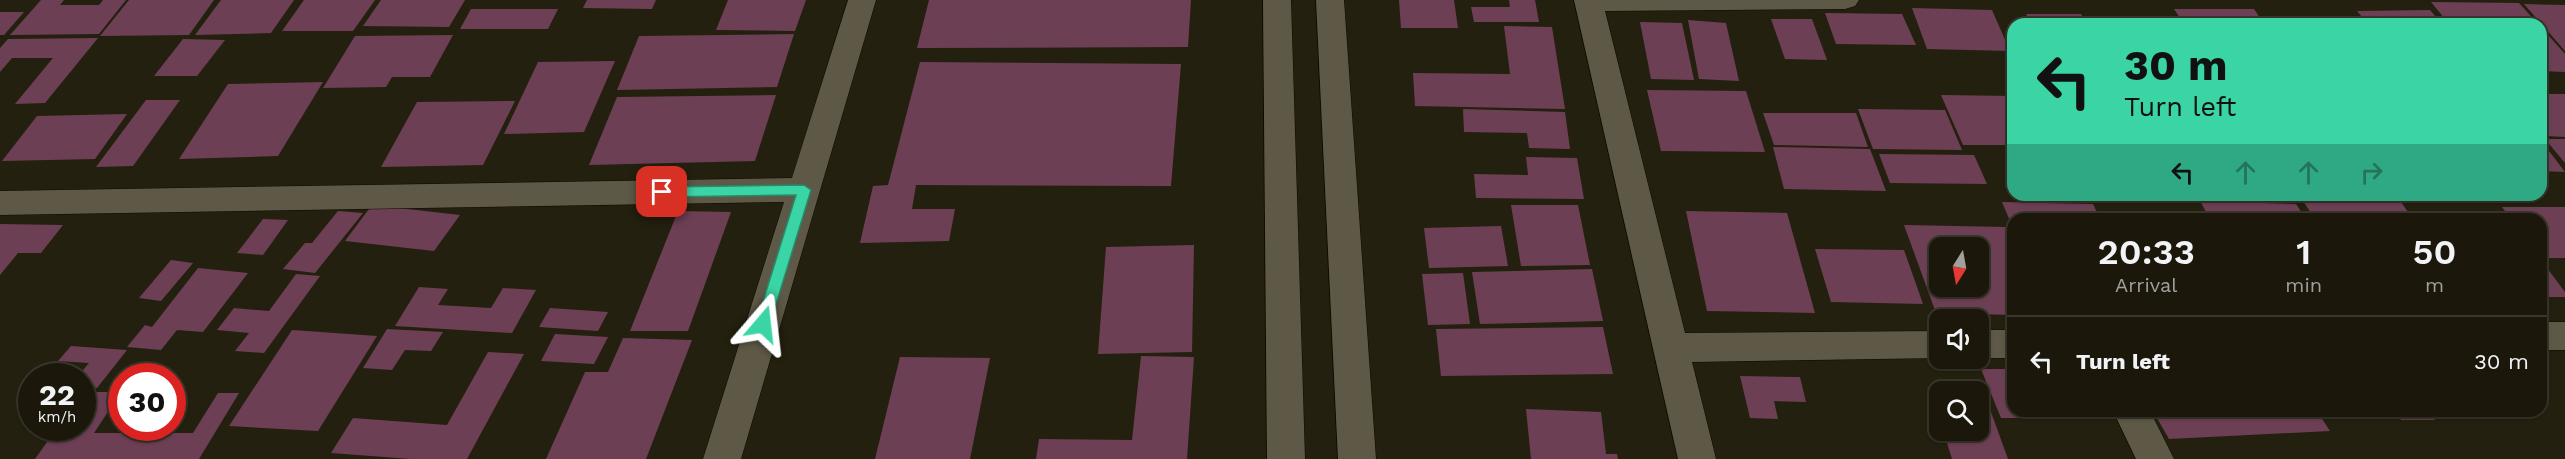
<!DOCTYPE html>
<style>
:root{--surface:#1b180b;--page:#282519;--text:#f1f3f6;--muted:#a0a09d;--line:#39372c}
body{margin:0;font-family:"Work Sans",sans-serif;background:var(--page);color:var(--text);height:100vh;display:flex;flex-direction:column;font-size:22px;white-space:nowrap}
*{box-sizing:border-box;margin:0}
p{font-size:20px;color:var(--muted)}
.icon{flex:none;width:33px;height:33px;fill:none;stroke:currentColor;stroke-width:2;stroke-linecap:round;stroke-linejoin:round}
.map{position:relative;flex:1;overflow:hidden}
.details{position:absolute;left:2007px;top:213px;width:540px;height:204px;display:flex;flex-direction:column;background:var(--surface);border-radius:18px;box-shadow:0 2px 4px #0004,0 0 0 2px var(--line)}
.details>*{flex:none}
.guide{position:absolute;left:2007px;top:18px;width:540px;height:183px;border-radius:18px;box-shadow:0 2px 4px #0004,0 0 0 2px var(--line);background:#3bd4a4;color:#111;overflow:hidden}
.needle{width:39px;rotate:191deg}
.buttons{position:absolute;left:1929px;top:237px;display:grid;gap:12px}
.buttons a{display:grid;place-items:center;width:60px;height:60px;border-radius:12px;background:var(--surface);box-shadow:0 2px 4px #0004,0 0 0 2px var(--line);font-size:30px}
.speed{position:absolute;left:18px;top:363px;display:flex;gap:12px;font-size:30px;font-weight:700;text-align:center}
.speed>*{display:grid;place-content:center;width:78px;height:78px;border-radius:50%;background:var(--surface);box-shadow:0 2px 4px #0004,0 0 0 2px var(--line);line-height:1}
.speed small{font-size:15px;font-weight:400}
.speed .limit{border:9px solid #d22;background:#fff;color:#111}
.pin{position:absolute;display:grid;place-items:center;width:51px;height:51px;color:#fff;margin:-26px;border-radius:12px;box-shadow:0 3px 9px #0006}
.me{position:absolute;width:66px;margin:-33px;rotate:17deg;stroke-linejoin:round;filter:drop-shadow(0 0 4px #0008)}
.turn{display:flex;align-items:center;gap:21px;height:126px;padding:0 18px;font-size:27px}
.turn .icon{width:78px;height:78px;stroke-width:2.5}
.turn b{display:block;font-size:42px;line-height:51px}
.lanes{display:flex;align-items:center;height:57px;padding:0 18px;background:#0003;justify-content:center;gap:30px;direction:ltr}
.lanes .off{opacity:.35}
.eta{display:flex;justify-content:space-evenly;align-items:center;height:102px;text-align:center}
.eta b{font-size:36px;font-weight:600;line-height:42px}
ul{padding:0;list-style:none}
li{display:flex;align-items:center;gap:18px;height:90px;padding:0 18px;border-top:2px solid var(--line)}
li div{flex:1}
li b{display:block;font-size:22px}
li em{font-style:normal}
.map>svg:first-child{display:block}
.building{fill:#6d3f54;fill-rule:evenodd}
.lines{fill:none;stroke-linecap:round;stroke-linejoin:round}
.minor-casing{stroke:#0e0900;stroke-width:1}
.secondary-casing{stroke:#0e0900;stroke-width:1}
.minor{fill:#5e5946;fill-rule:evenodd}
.secondary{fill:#5e5946;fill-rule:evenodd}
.route{fill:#3bd4a4;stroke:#268a6b;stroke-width:1.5}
</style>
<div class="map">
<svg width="2565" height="459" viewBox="0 0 2565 459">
<rect width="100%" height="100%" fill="#24200f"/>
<g class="building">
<polygon points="41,0 64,0 60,5 99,5 103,0 126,0 99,34 10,35"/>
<polygon points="129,0 214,0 189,35 100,36"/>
<polygon points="221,0 294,0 271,33 195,35"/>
<polygon points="304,0 375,0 353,31 282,31"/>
<polygon points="381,0 465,0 449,27 363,26"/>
<polygon points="587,0 656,0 652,9 583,8"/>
<polygon points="728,0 806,0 795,31 716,30"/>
<polygon points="929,0 1191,0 1188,47 917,48"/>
<polygon points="1399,0 1454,0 1458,28 1401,28"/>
<polygon points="1509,0 1535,0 1539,22 1474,22 1471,7 1510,7"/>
<polygon points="2431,2 2519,3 2538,24 2449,24"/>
<polygon points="2524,4 2565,5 2565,51"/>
<polygon points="1912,8 1992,10 2010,51 1927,49"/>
<polygon points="471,9 558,9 548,29 460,29"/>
<polygon points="2174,9 2254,9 2264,24 2184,24"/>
<polygon points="2430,10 2442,24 2368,24 2357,11"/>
<polygon points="0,12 24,12 4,35 0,35"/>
<polygon points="1825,13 1902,14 1916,45 1836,44"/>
<polygon points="2026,14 2081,14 2087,24 2031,24"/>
<polygon points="1771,19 1812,19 1827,60 1785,59"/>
<polygon points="1688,20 1726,23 1739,81 1699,79"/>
<polygon points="1640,22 1682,23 1694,80 1651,79"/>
<polygon points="1504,26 1552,27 1565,109 1415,106 1413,73 1510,74"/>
<polygon points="2541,27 2565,54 2565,72 2541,71"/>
<polygon points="794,34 777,87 617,90 639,36"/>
<polygon points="453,35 430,77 392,77 386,87 323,88 355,36"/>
<polygon points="98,38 45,103 15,104 53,58 12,58 0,72 0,48 8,39"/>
<polygon points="183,39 225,40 197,76 154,76"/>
<polygon points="615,61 584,132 504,134 538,62"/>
<polygon points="920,62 1181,64 1171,186 916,185 912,209 955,209 949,241 860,243 873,186 888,185"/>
<polygon points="323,82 278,156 179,159 228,84"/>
<polygon points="1647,90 1746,91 1765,152 1661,151"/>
<polygon points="2541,94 2565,94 2565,137 2546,136 2541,130"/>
<polygon points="776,95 755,161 589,165 617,97"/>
<polygon points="1941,95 2013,96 2013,145 1963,145"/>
<polygon points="146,100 180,100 133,166 96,167"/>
<polygon points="515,101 483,165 381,167 417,102"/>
<polygon points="1463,109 1565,112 1570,149 1529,148 1527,133 1464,132"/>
<polygon points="1858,109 1945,110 1962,150 1873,149"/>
<polygon points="1763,113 1856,113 1868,147 1774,145"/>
<polygon points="127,114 95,159 2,161 37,116"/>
<polygon points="2545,139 2565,139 2565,163"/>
<polygon points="1773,147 1870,149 1886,191 1784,189"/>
<polygon points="2541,151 2549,151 2565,172 2541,171"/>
<polygon points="1879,154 1974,155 1987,184 1890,183"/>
<polygon points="1526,157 1577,158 1584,199 1476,198 1474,174 1528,175"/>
<polygon points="2299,195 2396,195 2413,219 2315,219"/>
<polygon points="2200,201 2296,204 2306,219 2210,219"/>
<polygon points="2002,202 2093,204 2100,219 2013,219 2013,228"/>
<polygon points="372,205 460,215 434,251 345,241"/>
<polygon points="1511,205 1578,205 1590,265 1521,266"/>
<polygon points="2502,207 2565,207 2565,258 2541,258 2541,219 2511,219"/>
<polygon points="338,211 363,213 315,273 283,269 305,243 312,243"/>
<polygon points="678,211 731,212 688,331 630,331"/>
<polygon points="1686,211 1787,213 1815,313 1707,311"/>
<polygon points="263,219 288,220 263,255 237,253"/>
<polygon points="0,224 63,225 41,253 18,253 0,275"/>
<path d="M1904,225L2007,227L2013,242V315L1936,313ZM1940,248H1978V286H1940Z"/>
<polygon points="1501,226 1508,266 1429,268 1424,228"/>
<polygon points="1194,245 1192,352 1098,354 1106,247"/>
<polygon points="1815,249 1904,250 1923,304 1831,302"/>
<polygon points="171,260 193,263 161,301 139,298"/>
<polygon points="2541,260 2565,292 2565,297 2541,297"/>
<polygon points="198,268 248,273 203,332 177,330 161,350 127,347 145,325 152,327"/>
<polygon points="1592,269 1603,321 1480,324 1472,272"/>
<polygon points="1463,273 1470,324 1428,325 1422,274"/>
<polygon points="296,274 320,276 264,353 235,351 249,333 217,330 234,308 269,311"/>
<polygon points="419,287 448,289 438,305 491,308 503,288 536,290 512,333 395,326"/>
<polygon points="550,308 608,312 598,331 539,327"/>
<polygon points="1603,327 1613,374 1441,376 1436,329"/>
<polygon points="387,329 443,332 431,351 405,350 392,370 363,368"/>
<polygon points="292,330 377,336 318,431 229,426"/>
<polygon points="555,334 608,337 594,364 541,361"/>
<polygon points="623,338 692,340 646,459 546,459 585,372 608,372"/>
<polygon points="71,346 127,350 97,388 82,386 82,376 78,376 89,363 58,361"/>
<polygon points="488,352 524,354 467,459 411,459 331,453 353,418 447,425"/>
<polygon points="1141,356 1194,357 1187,459 1036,459 1039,439 1132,440"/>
<polygon points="900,357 990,358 970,459 875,459"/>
<polygon points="1981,369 2013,369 2013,411 2078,411 2081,418 2001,418"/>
<polygon points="1740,376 1800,377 1806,402 1774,401 1778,419 1750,418"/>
<polygon points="82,392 121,392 94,433 193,433 218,393 239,393 199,459 35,459 50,438 63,439 71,428 82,428"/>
<polygon points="1526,409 1601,412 1606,454 1617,454 1618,459 1531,459"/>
<polygon points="2153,411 2317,411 2330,431 2169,439"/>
<polygon points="2396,411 2429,411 2435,420 2401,420"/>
<polygon points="1978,412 1991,412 2008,459 1952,459 1943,430 1978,430"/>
</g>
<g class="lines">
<defs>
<g id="minor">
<polygon points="848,0 876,0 741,459 703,459 784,202 0,215 0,191 792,178"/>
<polygon points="1574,0 1859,0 1855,6 1845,9 1605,11 1685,333 1940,331 1940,358 1942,358 1692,362 1716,459 1678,459"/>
<rect x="2541" y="322" width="24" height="28"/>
<rect x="1978" y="330" width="35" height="28"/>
<polygon points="2113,411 2150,411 2174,459 2136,459"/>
</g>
<g id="secondary">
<polygon points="1263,0 1291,0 1305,459 1267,459"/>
<polygon points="1316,0 1344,0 1376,459 1338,459"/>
</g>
</defs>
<use href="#minor" class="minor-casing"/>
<use href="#secondary" class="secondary-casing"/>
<use href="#minor" class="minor"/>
<use href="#secondary" class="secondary"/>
</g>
<polygon class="route" points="804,185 811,190 770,324 763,330 756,324 796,195 662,197 655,192 662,187"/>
</svg>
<div class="buttons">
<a><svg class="needle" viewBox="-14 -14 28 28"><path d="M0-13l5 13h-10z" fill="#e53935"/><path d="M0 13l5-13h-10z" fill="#a0a09d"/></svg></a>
<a><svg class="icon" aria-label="sound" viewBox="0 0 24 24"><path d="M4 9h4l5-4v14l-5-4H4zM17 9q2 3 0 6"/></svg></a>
<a><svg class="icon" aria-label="search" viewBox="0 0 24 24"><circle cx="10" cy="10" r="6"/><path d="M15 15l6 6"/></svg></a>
</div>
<div class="speed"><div>22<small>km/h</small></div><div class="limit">30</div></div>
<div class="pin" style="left:662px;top:192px;background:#d93025"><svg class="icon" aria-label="arrive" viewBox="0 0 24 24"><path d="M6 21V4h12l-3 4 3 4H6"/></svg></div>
<svg class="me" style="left:763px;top:324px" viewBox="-20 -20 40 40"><path d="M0-17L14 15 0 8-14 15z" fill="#3bd4a4" stroke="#fff" stroke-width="4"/></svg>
<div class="guide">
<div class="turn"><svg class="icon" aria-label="left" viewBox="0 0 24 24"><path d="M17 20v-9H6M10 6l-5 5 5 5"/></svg><div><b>30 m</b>Turn left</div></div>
<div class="lanes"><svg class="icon" aria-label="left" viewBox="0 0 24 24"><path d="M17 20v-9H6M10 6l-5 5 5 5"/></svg><svg class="icon off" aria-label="ahead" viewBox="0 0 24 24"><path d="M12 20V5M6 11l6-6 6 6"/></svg><svg class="icon off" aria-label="ahead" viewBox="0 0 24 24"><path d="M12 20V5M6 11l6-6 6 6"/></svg><svg class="icon off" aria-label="right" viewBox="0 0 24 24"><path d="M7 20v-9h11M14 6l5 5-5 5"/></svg></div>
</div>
<section class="details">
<div class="eta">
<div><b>20:33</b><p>Arrival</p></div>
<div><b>1</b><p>min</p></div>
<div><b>50</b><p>m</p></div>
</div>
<ul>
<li><svg class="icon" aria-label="left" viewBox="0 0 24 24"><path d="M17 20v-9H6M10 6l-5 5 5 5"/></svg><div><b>Turn left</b></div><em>30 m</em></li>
</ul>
</section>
</div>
